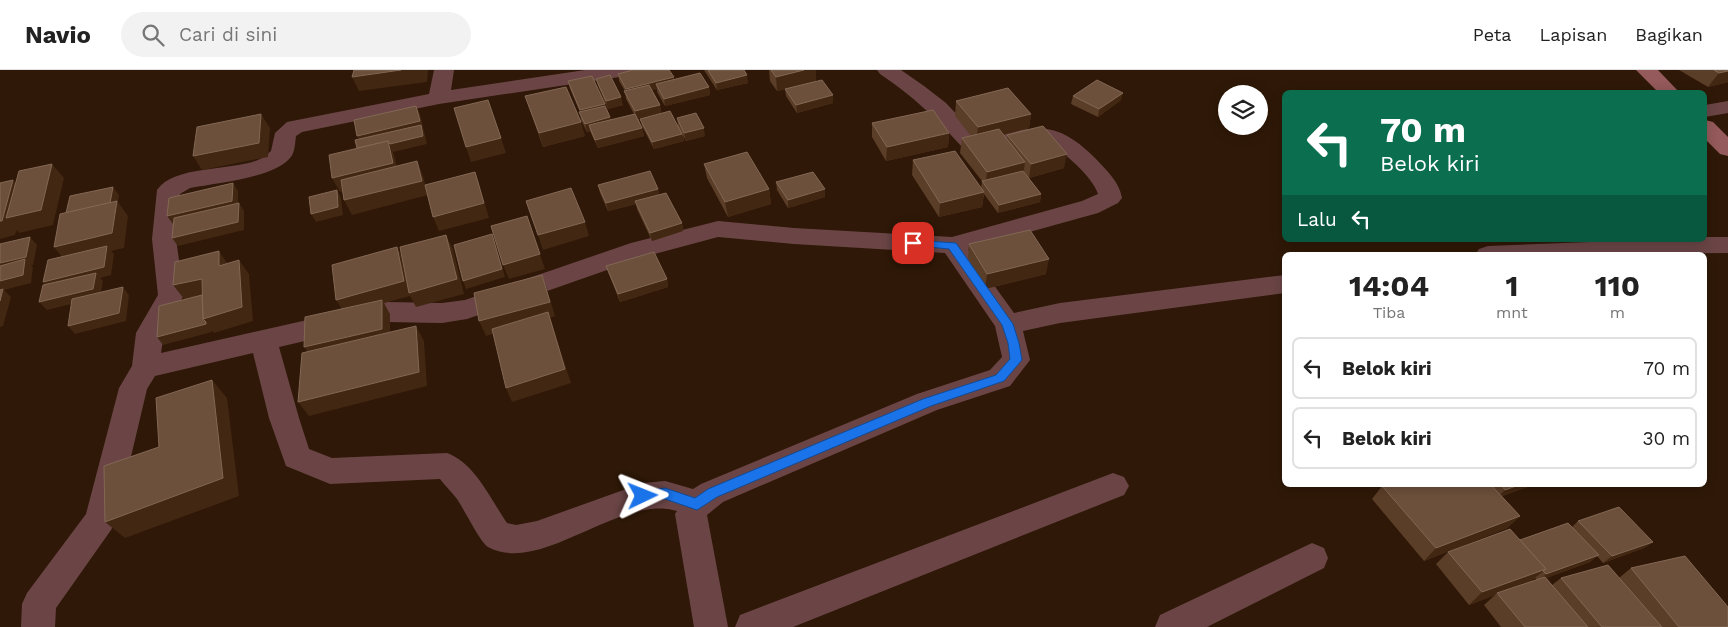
<!DOCTYPE html>
<html lang="id">
<style>
:root{--surface:#fff;--page:#f2f2f2;--text:#222;--muted:#767676;--line:#e0e0e0}
body{margin:0;font-family:"Work Sans",sans-serif;background:var(--page);color:var(--text);height:100vh;display:flex;flex-direction:column;font-size:19px;white-space:nowrap}
*{box-sizing:border-box;margin:0}
p{font-size:16px;color:var(--muted)}
.icon{flex:none;width:28px;height:28px;fill:none;stroke:currentColor;stroke-width:2;stroke-linecap:round;stroke-linejoin:round}
.map{position:relative;flex:1;overflow:hidden}
.drawer{position:absolute;left:1282px;top:182px;width:425px;height:235px;display:flex;flex-direction:column;background:var(--surface);border-radius:8px;box-shadow:0 2px 12px #0003}
.drawer>*{flex:none}
.guide{position:absolute;left:1282px;top:20px;width:425px;height:152px;border-radius:8px;box-shadow:0 2px 12px #0003;background:#0b6e4f;color:#fff;overflow:hidden}
.tools{position:absolute;left:1218px;top:15px;display:grid;gap:10px}
.tools a{display:grid;place-items:center;width:50px;height:50px;border-radius:50%;background:var(--surface);box-shadow:0 2px 12px #0003;font-size:25px}
.pin{position:absolute;display:grid;place-items:center;width:42px;height:42px;color:#fff;margin:-21px;border-radius:10px;box-shadow:0 2px 8px #0006}
.me{position:absolute;width:55px;margin:-28px;rotate:88deg;stroke-linejoin:round;filter:drop-shadow(0 0 4px #0008)}
.turn{display:flex;align-items:center;gap:18px;height:105px;padding:0 15px;font-size:22px}
.turn .icon{width:65px;height:65px;stroke-width:2.5}
.turn b{display:block;font-size:35px;line-height:42px}
.then{display:flex;align-items:center;height:48px;padding:0 15px;background:#0003;gap:10px;font-size:19px}
.eta{display:flex;justify-content:space-evenly;align-items:center;height:85px;text-align:center}
.eta b{font-size:30px;font-weight:700;line-height:35px}
ul{padding:0;list-style:none}
li{display:flex;align-items:center;gap:15px;height:62px;margin:0 10px 8px;padding:0 5px;border:2px solid var(--line);border-radius:8px}
li div{flex:1}
li b{display:block;font-size:19px}
li em{font-style:normal}
header{display:flex;align-items:center;gap:30px;box-sizing:border-box;height:70px;padding:0 25px;background:var(--surface);border-bottom:1px solid var(--line)}
header strong{font-size:24px}
nav{display:flex;gap:28px;margin-inline-start:auto;font-size:18px}
.search{width:350px;height:45px;background:var(--page);display:flex;align-items:center;gap:12px;box-sizing:border-box;padding:0 18px;border-radius:28px;color:var(--muted);font-size:19px}
.map>svg:first-child{display:block}
.lines{fill:none;stroke-linecap:round;stroke-linejoin:round}
.street{fill:#6b4546;fill-rule:evenodd}
.secondary{fill:#955a5b;fill-rule:evenodd}
.wall{fill:#5b3e28;fill-rule:evenodd}
.shaded-wall{fill:#422712}
.building{fill:#6c503b;stroke:#826855}
.route{fill:#1a73e8;stroke:#114b97}
</style>
<header>
<strong>Navio</strong>
<div class="search"><svg class="icon" aria-label="search" viewBox="0 0 24 24"><circle cx="10" cy="10" r="6"/><path d="M15 15l6 6"/></svg>Cari di sini</div>
<nav><a>Peta</a><a>Lapisan</a><a>Bagikan</a></nav>
</header>
<div class="map">
<svg width="1728" height="557" viewBox="0 0 1728 557">
<rect width="100%" height="100%" fill="#2f1807"/>
<g class="lines">
<g class="street">
<path d="M434,0H454L451,20L585,0H636L633,4L626,6L439,34L302,62L296,66C295,73 295,83 290,88C273,108 217,113 190,118L180,124L176,169L184,225L164,263L161,283L387,232L442,233L465,230L631,173L718,151L794,158L952,167L1082,131L1098,124C1093,107 1063,81 1047,72C1021,71 988,84 963,78C936,48 914,27 880,4L877,0H901L924,16L946,33L977,66C1034,61 1051,43 1097,90C1108,102 1119,112 1122,128L1118,133L1098,143L968,179L1014,243L1060,233L1285,205V223L1060,253L1023,261L1030,290L1010,316L937,340L723,432L707,445L728,557H694L675,444L677,441C620,423 541,506 488,477C480,472 464,439 457,429C452,422 445,416 440,409L330,414L286,396L269,348L253,283L155,306L147,319L116,450L111,460L56,538L55,557H21L22,534L27,523L86,444L119,318L132,296L136,263L158,225L152,169L157,120C174,95 232,101 258,90C263,88 267,84 271,81L275,63L287,52L429,24ZM718,167L794,174L945,183L995,256L1002,287L990,300L917,324L701,414L693,419L665,411L643,413L537,451L516,455L507,453C491,430 475,393 447,383L332,388L309,379L299,348L279,277L387,252L442,253L467,249L647,186Z"/>
<polygon points="1728,31 1728,43 1705,47 1705,35"/>
<polygon points="1705,167 1728,167 1728,183 1475,185 1479,179 1488,176 1643,170 1705,170"/>
<polygon points="1113,403 1124,407 1129,416 1124,425 793,557 735,557 740,545"/>
<polygon points="1312,473 1324,478 1328,488 1324,498 1207,557 1155,557 1160,545"/>
</g>
<g class="secondary">
<polygon points="1636,0 1658,0 1679,22 1658,22"/>
<polygon points="1705,50 1713,52 1728,67 1728,86 1720,84 1705,69"/>
</g>
</g>
<g class="wall">
<polygon points="704,0 744,0 748,13 717,20"/>
<polygon points="769,0 816,0 816,11 833,33 797,43 786,26 785,19 777,21 770,11"/>
<polygon points="1679,0 1728,0 1728,12 1708,17"/>
<polygon points="618,4 674,10 709,17 710,25 665,36 657,22 657,19 652,20 660,35 661,43 638,48 642,58 644,66 598,78 590,61 587,62 581,50 580,42 570,19 568,11 605,34 611,50 634,44 626,29 625,21 619,11"/>
<polygon points="596,9 623,35 608,39 598,16"/>
<polygon points="525,26 585,66 543,77"/>
<polygon points="1073,26 1121,30 1098,47 1071,34"/>
<polygon points="956,31 1031,44 1029,58 1003,65 1007,69 1007,65 1064,98 1029,108 1041,124 1040,132 998,143 984,124 982,137 939,147 912,105 913,90 981,118 982,111 960,83 962,68 971,66 955,46"/>
<polygon points="677,48 705,66 686,71 683,65 684,71 654,79 642,56 640,49 678,56"/>
<polygon points="872,53 949,63 948,77 886,91 872,67"/>
<polygon points="704,94 769,119 771,134 728,147 707,108"/>
<polygon points="776,112 825,127 788,138 777,120"/>
<polygon points="598,115 658,119 659,125 682,153 683,161 652,171 637,139 636,134 608,141 600,123"/>
<polygon points="969,174 1046,204 985,219 968,188"/>
<polygon points="606,196 667,209 668,217 620,232 609,204"/>
<polygon points="1385,415 1533,415 1502,426 1520,446 1507,458 1424,491 1372,429 1382,416"/>
<path d="M1578,451L1653,472L1644,478L1603,493L1597,486L1590,492L1546,508L1552,515L1561,508H1619L1631,498L1728,557H1501L1484,535L1495,525L1469,535L1436,494L1448,482L1520,470L1572,457ZM1535,508L1537,510L1518,516L1531,511Z"/>
</g>
<g class="shaded-wall">
<polygon points="401,0 428,0 427,12 359,21 352,7"/>
<polygon points="804,0 816,0 816,11 777,21 776,7"/>
<polygon points="1728,1 1728,12 1708,17 1719,3"/>
<polygon points="747,5 748,13 717,20 716,13"/>
<polygon points="674,7 675,15 656,14 657,19 627,26 626,19"/>
<polygon points="709,17 710,25 665,36 664,29"/>
<polygon points="1123,23 1121,30 1098,47 1099,39"/>
<polygon points="833,25 833,33 797,43 796,35"/>
<polygon points="621,27 623,35 608,39 606,31"/>
<polygon points="605,34 607,42 582,48 580,40"/>
<polygon points="660,35 661,43 637,49 635,41"/>
<polygon points="416,36 420,44 427,74 393,82 400,107 340,122 332,108 388,71 423,66 361,74 357,66"/>
<polygon points="261,44 270,58 268,87 202,100 193,86"/>
<polygon points="493,44 506,83 471,92 466,77"/>
<polygon points="1031,44 1029,58 976,72 978,57"/>
<polygon points="610,47 612,55 589,55 590,61 587,62 585,54"/>
<polygon points="581,52 585,66 543,77 539,63"/>
<polygon points="642,58 644,66 598,78 595,70"/>
<polygon points="704,58 705,66 686,71 684,63"/>
<polygon points="949,63 948,77 886,91 887,77"/>
<polygon points="682,64 684,71 654,79 652,72"/>
<polygon points="1067,84 1064,98 1029,108 1031,94"/>
<polygon points="417,91 423,106 428,125 352,145 344,130"/>
<polygon points="1025,92 1023,107 985,116 987,102"/>
<polygon points="52,94 64,108 53,155 19,163 17,160 15,165 0,169 0,151 13,110 26,124"/>
<polygon points="475,102 480,117 489,148 439,161 433,147"/>
<polygon points="233,113 238,121 238,139 173,154 167,146"/>
<polygon points="113,117 119,125 118,132 128,146 124,178 111,181 114,184 111,205 100,208 103,211 100,227 47,240 39,232 50,220 43,212 66,192 54,177"/>
<polygon points="658,119 660,127 635,131 636,134 608,141 606,133"/>
<polygon points="769,119 771,134 728,147 725,132"/>
<polygon points="825,119 825,127 788,138 788,130"/>
<polygon points="337,120 341,128 343,145 316,152 311,144"/>
<polygon points="984,122 982,137 939,147 940,133"/>
<polygon points="1041,124 1040,132 998,143 999,135"/>
<polygon points="239,133 244,141 244,160 178,176 172,168"/>
<polygon points="585,152 589,166 543,180 538,165"/>
<polygon points="682,153 683,161 652,171 650,163"/>
<polygon points="532,161 545,199 509,209 503,195"/>
<polygon points="492,164 495,172 505,207 466,219 463,211"/>
<polygon points="446,165 453,179 464,224 416,237 410,226 384,233 390,244 390,273 314,291 304,277 345,244 336,230 397,177 405,191"/>
<polygon points="30,167 37,175 33,195 31,195 33,197 31,213 4,220 11,227 3,256 0,257 0,193"/>
<polygon points="219,181 229,196 219,196"/>
<polygon points="1049,189 1046,204 985,219 987,204"/>
<polygon points="239,190 249,204 253,251 214,263 212,260 212,262 163,275 157,267 203,249 185,230 173,215"/>
<polygon points="542,205 547,219 555,246 550,248 571,313 512,332 506,318 550,248 486,266 479,251"/>
<polygon points="667,209 668,217 620,232 618,224"/>
<polygon points="123,217 129,225 126,251 75,264 68,256"/>
<polygon points="416,256 424,271 427,316 309,346 298,332"/>
<polygon points="212,310 227,328 239,426 125,468 105,452"/>
<polygon points="1519,415 1533,415 1498,427 1505,420"/>
<polygon points="1520,446 1507,458 1424,491 1436,478"/>
<polygon points="1653,472 1644,478 1603,493 1612,486"/>
<polygon points="1599,485 1590,492 1539,511 1546,504"/>
<polygon points="1546,499 1531,511 1498,524 1497,523 1495,525 1469,535 1482,522"/>
</g>
<g class="building">
<polygon points="354,0 401,0 352,7"/>
<polygon points="633,0 669,0 674,7 626,19 618,4"/>
<polygon points="708,0 744,0 747,5 716,13"/>
<polygon points="771,0 804,0 776,7"/>
<polygon points="1714,0 1728,0 1728,1 1719,3"/>
<polygon points="700,3 709,17 664,29 656,14"/>
<polygon points="610,5 621,27 606,31 596,9"/>
<polygon points="592,6 605,34 580,40 568,11"/>
<polygon points="822,10 833,25 796,35 785,19"/>
<polygon points="1097,10 1123,23 1099,39 1073,26"/>
<polygon points="649,15 660,35 635,41 624,21"/>
<polygon points="566,17 581,52 539,63 525,26"/>
<polygon points="1008,18 1031,44 978,57 956,31"/>
<polygon points="488,30 501,68 466,77 454,38"/>
<polygon points="416,36 420,51 357,66 354,50"/>
<polygon points="605,36 610,47 585,54 579,42"/>
<polygon points="933,40 949,63 887,77 872,53"/>
<polygon points="670,41 682,64 652,72 640,49"/>
<polygon points="696,43 704,58 684,63 677,48"/>
<polygon points="261,44 259,73 193,86 197,57"/>
<polygon points="635,44 642,58 595,70 589,55"/>
<polygon points="421,55 423,66 390,74 388,71 357,78 355,70"/>
<polygon points="1043,56 1067,84 1031,94 1007,65"/>
<polygon points="999,59 1025,92 987,102 962,68"/>
<polygon points="388,71 393,93 332,108 329,85"/>
<polygon points="955,81 984,122 940,133 913,90"/>
<polygon points="747,82 769,119 725,132 704,94"/>
<polygon points="417,91 422,111 344,130 341,110"/>
<polygon points="52,94 41,140 6,148 19,101"/>
<polygon points="650,101 658,119 606,133 598,115"/>
<polygon points="1023,101 1041,124 999,135 982,111"/>
<polygon points="475,102 484,133 433,147 425,115"/>
<polygon points="813,102 825,119 788,130 776,112"/>
<polygon points="13,110 2,151 0,151 0,113"/>
<polygon points="233,113 232,131 167,146 169,128"/>
<polygon points="113,117 110,133 66,143 70,126"/>
<polygon points="571,118 585,152 538,165 526,131"/>
<polygon points="337,120 338,137 311,144 309,127"/>
<polygon points="666,123 682,153 650,163 635,131"/>
<polygon points="117,131 112,163 54,177 60,144"/>
<polygon points="239,133 238,152 172,168 174,148"/>
<polygon points="527,146 540,184 503,195 491,156"/>
<polygon points="1030,160 1049,189 987,204 969,174"/>
<polygon points="492,164 502,199 463,211 454,175"/>
<polygon points="446,165 457,209 409,223 400,177"/>
<polygon points="30,167 26,187 0,193 0,174"/>
<polygon points="107,176 104,197 43,212 48,190"/>
<polygon points="397,177 404,211 336,230 332,195"/>
<polygon points="219,181 219,196 239,190 242,237 203,249 202,209 173,215 175,192"/>
<polygon points="654,182 667,209 618,224 606,196"/>
<polygon points="25,189 23,205 0,211 0,196"/>
<polygon points="96,203 93,219 39,232 43,215"/>
<polygon points="542,205 550,232 479,251 474,223"/>
<polygon points="123,217 119,243 68,256 72,229"/>
<polygon points="3,219 0,231 0,220"/>
<polygon points="202,225 203,249 206,252 206,254 157,267 159,236"/>
<polygon points="382,230 382,259 304,277 305,247"/>
<polygon points="548,242 565,299 506,318 492,259"/>
<polygon points="416,256 419,302 298,332 302,283"/>
<polygon points="212,310 223,408 105,452 104,396 159,377 156,328"/>
<polygon points="1385,415 1491,415 1520,446 1436,478 1382,416"/>
<polygon points="1501,415 1519,415 1505,420"/>
<polygon points="1619,437 1653,472 1612,486 1578,451"/>
<polygon points="1568,453 1599,485 1546,504 1543,501 1546,499 1520,470"/>
<polygon points="1510,459 1546,499 1482,522 1448,482"/>
<polygon points="1685,486 1728,537 1728,557 1679,557 1631,498"/>
<polygon points="1608,495 1662,557 1602,557 1561,508"/>
<polygon points="1545,507 1588,557 1525,557 1497,523"/>
</g>
<polygon class="route" points="913,170 956,173 1013,254 1019,273 1022,290 1004,311 931,336 717,427 697,440 665,429 643,431 639,429 637,426 639,422 665,418 695,428 708,419 923,329 996,305 1010,289 1008,273 1002,255 949,179 909,175 908,173"/>
</svg>
<div class="tools">
<a><svg class="icon" aria-label="layers" viewBox="0 0 24 24"><path d="M12 4l9 5-9 5-9-5zM3 14l9 5 9-5"/></svg></a>
</div>
<div class="pin" style="left:913px;top:173px;background:#d93025"><svg class="icon" aria-label="arrive" viewBox="0 0 24 24"><path d="M6 21V4h12l-3 4 3 4H6"/></svg></div>
<svg class="me" style="left:643px;top:426px" viewBox="-20 -20 40 40"><path d="M0-17L14 15 0 8-14 15z" fill="#1a73e8" stroke="#fff" stroke-width="4"/></svg>
<div class="guide">
<div class="turn"><svg class="icon" aria-label="left" viewBox="0 0 24 24"><path d="M17 20v-9H6M10 6l-5 5 5 5"/></svg><div><b>70 m</b>Belok kiri</div></div>
<div class="then">Lalu<svg class="icon" aria-label="left" viewBox="0 0 24 24"><path d="M17 20v-9H6M10 6l-5 5 5 5"/></svg></div>
</div>
<section class="drawer">
<div class="eta">
<div><b>14:04</b><p>Tiba</p></div>
<div><b>1</b><p>mnt</p></div>
<div><b>110</b><p>m</p></div>
</div>
<ul>
<li><svg class="icon" aria-label="left" viewBox="0 0 24 24"><path d="M17 20v-9H6M10 6l-5 5 5 5"/></svg><div><b>Belok kiri</b></div><em>70 m</em></li>
<li><svg class="icon" aria-label="left" viewBox="0 0 24 24"><path d="M17 20v-9H6M10 6l-5 5 5 5"/></svg><div><b>Belok kiri</b></div><em>30 m</em></li>
</ul>
</section>
</div>
